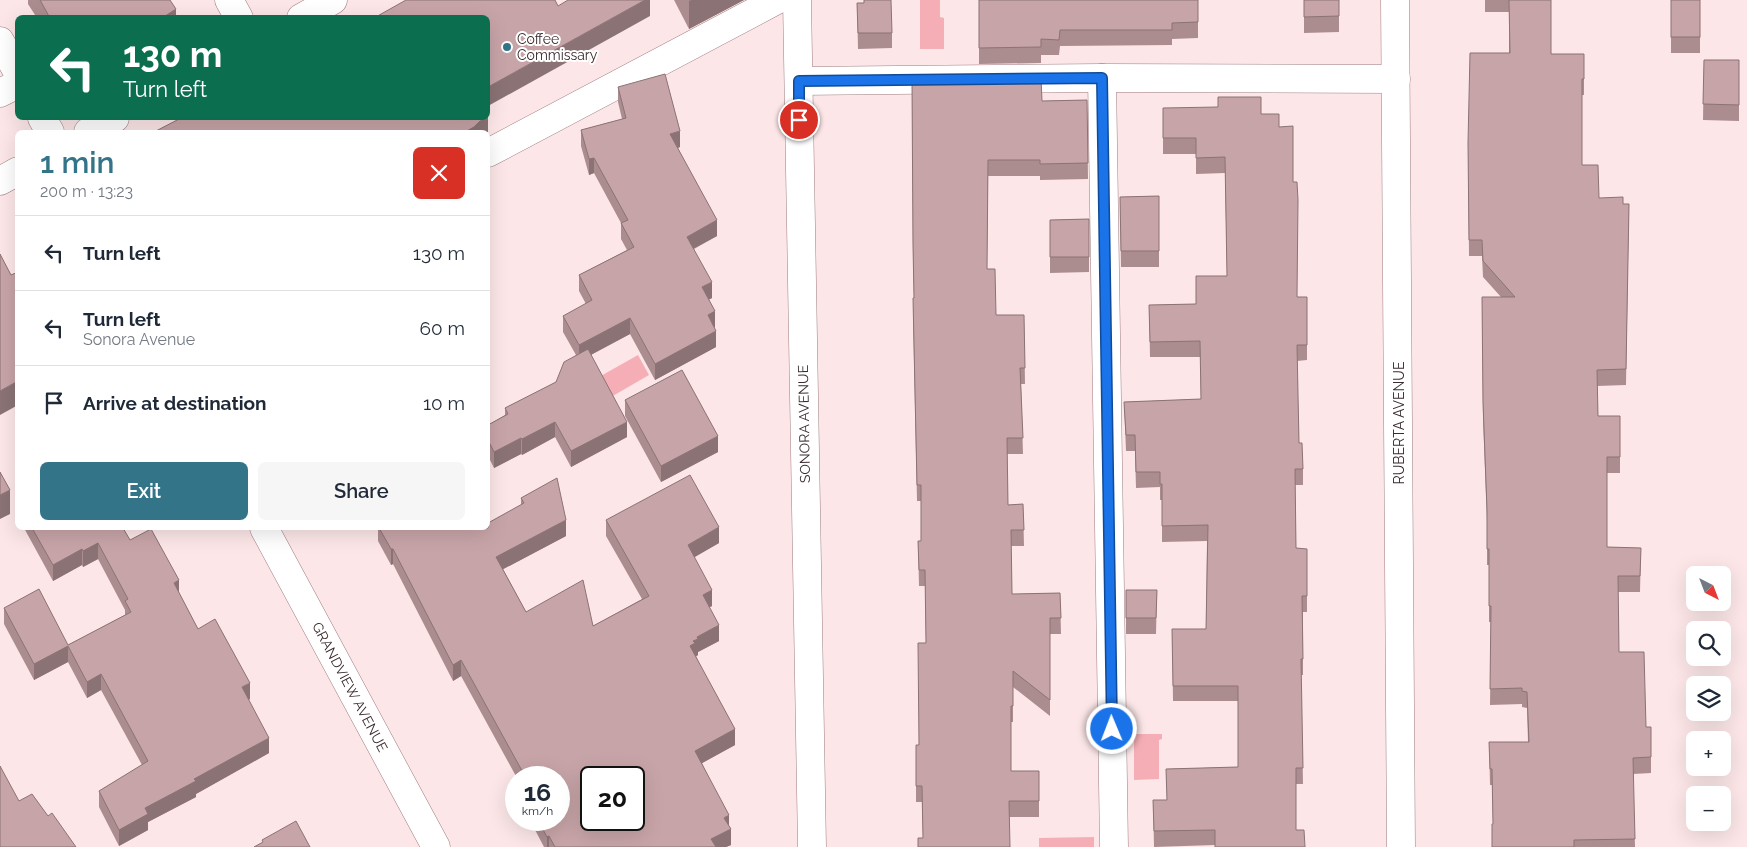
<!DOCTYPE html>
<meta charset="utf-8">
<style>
:root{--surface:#fff;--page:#f6f6f7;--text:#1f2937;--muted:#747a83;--line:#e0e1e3;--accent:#347488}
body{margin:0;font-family:Raleway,sans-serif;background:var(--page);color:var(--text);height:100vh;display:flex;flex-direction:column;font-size:19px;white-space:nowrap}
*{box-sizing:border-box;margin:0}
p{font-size:16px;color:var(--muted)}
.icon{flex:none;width:28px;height:28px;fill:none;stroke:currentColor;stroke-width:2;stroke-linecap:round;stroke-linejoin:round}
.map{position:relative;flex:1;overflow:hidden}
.panel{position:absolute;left:15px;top:130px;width:475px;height:400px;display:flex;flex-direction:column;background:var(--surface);border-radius:8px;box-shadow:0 5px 20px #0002}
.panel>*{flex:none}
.top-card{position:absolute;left:15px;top:15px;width:475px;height:105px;border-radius:8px;box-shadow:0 5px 20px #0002;background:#0b6e4f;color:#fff;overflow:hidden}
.needle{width:32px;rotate:138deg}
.fabs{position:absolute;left:1686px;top:566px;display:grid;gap:10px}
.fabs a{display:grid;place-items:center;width:45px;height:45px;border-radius:8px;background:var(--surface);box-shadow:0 5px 20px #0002;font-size:25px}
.speed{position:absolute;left:505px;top:766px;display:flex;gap:10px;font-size:25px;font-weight:700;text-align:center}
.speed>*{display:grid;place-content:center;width:65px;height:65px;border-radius:50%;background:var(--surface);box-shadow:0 5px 20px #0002;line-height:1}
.speed small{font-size:12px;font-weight:400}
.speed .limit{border:2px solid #111;border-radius:8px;background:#fff;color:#111}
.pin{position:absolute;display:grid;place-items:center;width:42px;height:42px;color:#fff;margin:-21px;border:2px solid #fff;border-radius:50%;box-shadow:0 1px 5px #0007}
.me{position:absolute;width:55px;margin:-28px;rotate:359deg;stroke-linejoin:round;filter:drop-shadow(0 0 4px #0008)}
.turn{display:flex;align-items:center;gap:18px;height:105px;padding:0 25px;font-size:22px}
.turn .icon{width:65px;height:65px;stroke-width:2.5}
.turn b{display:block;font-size:35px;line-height:42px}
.round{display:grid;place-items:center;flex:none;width:52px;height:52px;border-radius:8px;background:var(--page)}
.summary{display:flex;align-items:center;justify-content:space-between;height:85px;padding:0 25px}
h1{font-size:30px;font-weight:600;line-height:38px;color:var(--accent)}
.primary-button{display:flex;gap:10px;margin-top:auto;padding:10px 25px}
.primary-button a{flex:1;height:58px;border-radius:8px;background:var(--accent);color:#fff;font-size:20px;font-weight:600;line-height:58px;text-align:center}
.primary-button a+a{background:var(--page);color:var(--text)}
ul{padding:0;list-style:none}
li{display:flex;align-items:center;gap:15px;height:75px;padding:0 25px;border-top:1px solid var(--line)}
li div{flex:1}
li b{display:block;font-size:19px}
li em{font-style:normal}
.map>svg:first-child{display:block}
.water{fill:#f6aeb6}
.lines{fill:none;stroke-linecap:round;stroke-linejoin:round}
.minor-casing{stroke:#9f7d81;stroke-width:29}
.minor{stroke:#fff;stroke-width:28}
.wall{fill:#ab8d90}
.shaded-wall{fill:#8b7375}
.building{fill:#c7a4a7;stroke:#8b7375;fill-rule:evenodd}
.route-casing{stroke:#114b97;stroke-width:12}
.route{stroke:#1a73e8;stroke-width:9}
.poi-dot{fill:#347488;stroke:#fff;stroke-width:2}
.labels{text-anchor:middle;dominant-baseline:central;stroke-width:4;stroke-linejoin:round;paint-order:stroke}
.poi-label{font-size:14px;fill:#3a2c2e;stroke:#fff;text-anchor:start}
.street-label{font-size:14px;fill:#3a2c2e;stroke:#fff}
</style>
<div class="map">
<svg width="1747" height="847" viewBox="0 0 1747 847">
<rect width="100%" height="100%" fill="#fce6e8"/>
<g class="water">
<polygon points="920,0 940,0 940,17 944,18 944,49 920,49"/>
<polygon points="638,355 649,375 611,397 599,377"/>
<polygon points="1134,734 1162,734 1162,739 1159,740 1159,779 1134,780"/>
<polygon points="1094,837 1094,847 1039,847 1039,838"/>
</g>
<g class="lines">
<defs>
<g id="minor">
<polyline points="229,0 239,18"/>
<polyline points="797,0 812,847"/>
<polyline points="1395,0 1401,847"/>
<polyline points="301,18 333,0"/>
<polyline points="0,41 18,73"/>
<polyline points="1102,78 1114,847"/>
<polyline points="799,81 1102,78 1396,79"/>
<polyline points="0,93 18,84"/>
<polyline points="42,118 50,132"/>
<polyline points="88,132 115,118"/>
<polyline points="488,153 777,0"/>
<polyline points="0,181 18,171"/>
<polyline points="264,528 436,847"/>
</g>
</defs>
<use href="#minor" class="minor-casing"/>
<use href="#minor" class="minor"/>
</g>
<g class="wall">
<polygon points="28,0 170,0 176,18 37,18 28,4"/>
<polygon points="674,0 744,0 689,29"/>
<polygon points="979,0 1198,0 1198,38 1172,39 1172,45 1060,46 1059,55 1041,55 1041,63 979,64"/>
<polygon points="1304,0 1339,0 1339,32 1304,33"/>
<polygon points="1485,0 1551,0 1551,54 1584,54 1584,95 1582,95 1582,165 1599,198 1623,204 1629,204 1626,385 1597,386 1598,416 1620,416 1620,473 1607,473 1607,547 1641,548 1640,592 1618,592 1619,652 1646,727 1651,727 1651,773 1633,774 1635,847 1492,847 1493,824 1492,785 1490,785 1489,742 1528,742 1527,708 1522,707 1522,704 1490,705 1491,622 1489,622 1489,565 1487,565 1487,521 1483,418 1482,297 1501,297 1483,277 1482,256 1469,256 1468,143 1509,53 1509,12 1485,12"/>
<rect x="1671" y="0" width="29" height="53"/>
<polygon points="857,3 863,3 892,33 892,48 858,49"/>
<polygon points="1704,60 1739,60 1739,121 1703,120"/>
<polygon points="912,83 1042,101 1087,100 1088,179 1040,180 1040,176 988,176 987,269 996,315 1024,315 1025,384 1021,384 1023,454 1007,454 1008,505 1023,504 1024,546 1011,546 1012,594 1060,593 1061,634 1050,634 1050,716 1013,687 1013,722 1011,722 1011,771 1039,771 1039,817 1010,817 923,838 922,802 916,802 916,745 919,745 926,643 925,586 919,586 918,541 921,541 921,501 917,501 913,314 914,298 913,259"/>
<polygon points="618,87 680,147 678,148 717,236 694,249 712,298 708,300 715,327 714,328 716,347 655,380 630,334 591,355 627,437 571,467 555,437 522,455 521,454 494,468 488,456 488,425 505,415 505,408 556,382 576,355 563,332 563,316 586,304 579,291 579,275 627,250 621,239 621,223 594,173 589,175 581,146 581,130 622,119 618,102"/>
<polygon points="1163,108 1261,114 1279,127 1293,182 1297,297 1307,297 1307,360 1297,361 1299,443 1303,469 1303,485 1295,485 1296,548 1307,549 1307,612 1303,612 1303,675 1301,675 1303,784 1296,784 1215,845 1154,847 1153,800 1167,800 1166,769 1238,767 1238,701 1173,701 1172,629 1206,629 1207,541 1162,542 1162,500 1160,500 1160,487 1136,488 1135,451 1126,451 1124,402 1201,399 1200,357 1150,357 1149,305 1196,304 1227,276 1225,173 1196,174 1196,154 1163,154"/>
<polygon points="1159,196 1159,267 1121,267 1120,197"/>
<polygon points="1089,219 1089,272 1050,273 1050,220"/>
<polygon points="625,400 718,452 661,482 625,416"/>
<polygon points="16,498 18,498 18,517 16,514"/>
<polygon points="521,498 566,536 503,569 526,612 593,626 642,599 606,536 606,520 719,543 694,557 712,606 709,607 719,641 698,652 698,655 696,656 735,745 702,763 729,826 731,845 726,847 544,847 533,826 533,820 559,820 559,778 517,778 461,676 453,681 393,564 391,565 378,541 378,528 479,528 521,505"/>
<polygon points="24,528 123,528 130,540 179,593 198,629 250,699 248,700 269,753 196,794 196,797 148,822 148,830 119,846 99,807 99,791 142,765 101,690 87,698 68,662 34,680 4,624 4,608 68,645 125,615 125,610 98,559 83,567 82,565 53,581"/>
<polygon points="1126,590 1157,590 1156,634 1126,634"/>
</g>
<g class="shaded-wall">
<polygon points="645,0 650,0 650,16 488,106 488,87"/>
<polygon points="691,0 744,0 689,29 689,1"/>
<polygon points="176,9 176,18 162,18"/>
<polygon points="488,117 488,136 488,132 465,132 480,121"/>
<polygon points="680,131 680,147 670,150 670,134"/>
<polygon points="594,158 594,173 589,175 589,159"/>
<polygon points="717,220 717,236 687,252 687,237"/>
<polygon points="712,282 712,298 702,303 702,287"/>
<polygon points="715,311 715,327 708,331 708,315"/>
<polygon points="630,318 630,334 579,361 579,345"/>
<polygon points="716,331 716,347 655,380 655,364"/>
<polygon points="18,381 18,405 0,415 0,391"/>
<polygon points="555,422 555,437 522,455 522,439"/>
<polygon points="627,422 627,437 571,467 571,451"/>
<polygon points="718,436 718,452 661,482 661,466"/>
<polygon points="521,438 521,454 494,468 494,452"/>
<polygon points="10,490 10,514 0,519 0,495"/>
<polygon points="566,520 566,536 496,573 496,557"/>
<polygon points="719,527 719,543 688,561 688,545"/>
<polygon points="98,543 98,559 83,567 83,551"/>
<polygon points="82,549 82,565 53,581 53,565"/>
<polygon points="391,549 393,549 393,564 391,565"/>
<polygon points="179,580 179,596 174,583"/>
<polygon points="712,590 712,606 703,611 703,595"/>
<polygon points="719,625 719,641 698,652 698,655 695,657 690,646 693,641 697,637"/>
<polygon points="68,646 68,662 34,680 34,664"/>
<polygon points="461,660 461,676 453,681 453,665"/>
<polygon points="101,674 101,690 87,698 87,682"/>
<polygon points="250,683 250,699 242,703 242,687"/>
<polygon points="735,729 735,745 695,767 695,751"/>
<polygon points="269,738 269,753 196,794 196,797 148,822 148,830 119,846 119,830 145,808 194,779"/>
<polygon points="729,815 729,830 731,829 731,845 726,847 711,847 711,839 724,818"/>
<polygon points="549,836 549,847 547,847 547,837"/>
</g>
<g class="building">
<polygon points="40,0 170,0 176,9 162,18 50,18"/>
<polygon points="406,0 555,0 558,6 568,0 645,0 488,87 488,18 374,18"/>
<polygon points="864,0 891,0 892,33 858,33 857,3 864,3"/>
<polygon points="979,0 1198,0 1198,22 1172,23 1172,30 1060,30 1059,40 1041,39 1041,47 979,48"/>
<polygon points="1304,0 1339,0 1339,16 1304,17"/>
<polygon points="1509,0 1551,0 1551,54 1584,54 1584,79 1582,79 1582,165 1598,165 1599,198 1623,197 1623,204 1629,204 1626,369 1597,370 1598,416 1620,416 1620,457 1607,457 1607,547 1641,548 1640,576 1618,576 1619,652 1644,652 1646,727 1651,727 1651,757 1633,758 1635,839 1574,840 1574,847 1492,847 1492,824 1493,824 1492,769 1490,769 1489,742 1529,742 1527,692 1522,691 1522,688 1490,689 1491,606 1489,606 1489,549 1487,549 1487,510 1483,402 1482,297 1515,297 1483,261 1482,240 1469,240 1468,143 1470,53 1510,53"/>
<rect x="1671" y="0" width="29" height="37"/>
<polygon points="1704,60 1739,60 1739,105 1703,104"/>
<polygon points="665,74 680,131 670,134 717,220 687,237 712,282 702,287 715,311 708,315 716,331 655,364 630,318 579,345 563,316 592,300 579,275 634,247 621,223 628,220 594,158 589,159 581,130 626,118 618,87"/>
<polygon points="1041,78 1042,101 1087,100 1088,163 1040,164 1040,160 988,160 987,269 995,269 996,315 1024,315 1025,368 1020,368 1023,438 1007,438 1008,505 1023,504 1024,530 1011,530 1012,594 1060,593 1061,618 1050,618 1050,700 1013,671 1013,706 1011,706 1011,771 1039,771 1039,801 1009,801 1010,847 918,847 918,838 923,838 922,786 916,786 916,745 919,745 918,643 926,643 925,570 919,570 918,541 921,541 921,485 917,485 913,298 914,298 913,243 912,83 959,83 962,79"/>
<polygon points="1218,97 1261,97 1261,114 1279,114 1279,127 1293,126 1293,182 1297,182 1298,200 1297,297 1307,297 1307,345 1297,345 1299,443 1302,443 1303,469 1295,469 1296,548 1307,549 1307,596 1302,596 1303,659 1301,659 1303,768 1296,768 1296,830 1304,830 1305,847 1215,847 1215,830 1154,831 1153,800 1167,800 1166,769 1238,767 1238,686 1173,686 1172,629 1206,629 1208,525 1162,526 1162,484 1160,484 1160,472 1136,472 1135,435 1126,435 1124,402 1201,399 1200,341 1150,342 1149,305 1196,304 1196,276 1227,276 1225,157 1196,158 1196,138 1163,138 1163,108 1218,107"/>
<polygon points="181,118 487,118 480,121 474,127 465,132 154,132"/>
<polygon points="1159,196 1159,251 1121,251 1120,197"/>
<polygon points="1089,219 1089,257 1050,257 1050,220"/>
<polygon points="0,254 11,275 18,272 18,381 0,391"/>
<polygon points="588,349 627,422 571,451 555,422 522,439 521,438 494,452 488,440 488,425 508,414 505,408 556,382 564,362"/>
<polygon points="682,370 718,436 661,466 625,400"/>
<polygon points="0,472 10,490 0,495"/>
<path d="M690,475L719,527L688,545L712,590L703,595L719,625L697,637L698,639L693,641L695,643L690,646L735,729L695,751L729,815L724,818L731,829L711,839L716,847H555L549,836L547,837L538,820H559V778H526L461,660L453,665L393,549H391L379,528H488V523L524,503L521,498L557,478L566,520L496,557L526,612L583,580L593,626L649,596L606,520ZM591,778H634V820H591Z"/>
<polygon points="32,528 123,528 130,540 151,529 179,580 174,583 198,629 215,619 250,683 242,687 269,738 194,779 196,781 145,808 148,814 119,830 99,791 148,761 101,674 87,682 68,646 34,664 4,608 39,589 68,645 131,612 125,601 128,599 98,543 83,551 82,549 53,565"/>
<polygon points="1126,590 1157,590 1156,618 1126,618"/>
<polygon points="0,766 19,801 32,794 48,816 52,813 76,847 0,847"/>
<polygon points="296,821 310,847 254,847 263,842 262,840"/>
</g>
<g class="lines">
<defs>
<polyline id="route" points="799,120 799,81 1102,78 1112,729"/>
</defs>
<use href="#route" class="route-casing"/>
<use href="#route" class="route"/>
</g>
<circle class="poi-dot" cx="507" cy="47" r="5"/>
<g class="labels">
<g class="poi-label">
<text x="517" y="39">Coffee<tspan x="517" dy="16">Commissary</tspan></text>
</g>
<g class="street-label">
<text transform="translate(1399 423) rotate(-90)">RUBERTA AVENUE</text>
<text transform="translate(804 424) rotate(-91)">SONORA AVENUE</text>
<text transform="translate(350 687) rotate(62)">GRANDVIEW AVENUE</text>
</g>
</g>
</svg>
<div class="fabs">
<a><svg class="needle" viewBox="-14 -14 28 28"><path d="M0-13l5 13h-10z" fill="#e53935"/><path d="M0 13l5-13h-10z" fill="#747a83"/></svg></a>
<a><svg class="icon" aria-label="search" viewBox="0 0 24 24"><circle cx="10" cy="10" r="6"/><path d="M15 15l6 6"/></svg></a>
<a><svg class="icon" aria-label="layers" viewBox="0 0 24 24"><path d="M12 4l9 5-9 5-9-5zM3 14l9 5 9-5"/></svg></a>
<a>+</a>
<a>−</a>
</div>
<div class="speed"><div>16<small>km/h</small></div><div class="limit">20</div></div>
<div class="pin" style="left:799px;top:120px;background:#d93025"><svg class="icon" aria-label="arrive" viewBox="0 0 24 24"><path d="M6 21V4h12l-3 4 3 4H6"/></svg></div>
<svg class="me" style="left:1112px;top:729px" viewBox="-20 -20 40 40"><circle r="17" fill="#1a73e8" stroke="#fff" stroke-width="3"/><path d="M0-11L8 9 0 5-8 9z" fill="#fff"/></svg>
<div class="top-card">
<div class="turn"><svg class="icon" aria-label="left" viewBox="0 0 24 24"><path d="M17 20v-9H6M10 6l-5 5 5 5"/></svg><div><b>130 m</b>Turn left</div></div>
</div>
<section class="panel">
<div class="summary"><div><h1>1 min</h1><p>200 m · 13:23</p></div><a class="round" style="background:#d93025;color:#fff"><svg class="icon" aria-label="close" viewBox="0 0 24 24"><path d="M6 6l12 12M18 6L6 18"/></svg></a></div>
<ul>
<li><svg class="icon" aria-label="left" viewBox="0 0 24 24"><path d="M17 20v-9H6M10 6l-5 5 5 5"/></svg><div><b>Turn left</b></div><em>130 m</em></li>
<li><svg class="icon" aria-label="left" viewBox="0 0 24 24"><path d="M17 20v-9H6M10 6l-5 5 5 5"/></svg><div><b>Turn left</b><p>Sonora Avenue</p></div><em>60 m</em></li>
<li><svg class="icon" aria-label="arrive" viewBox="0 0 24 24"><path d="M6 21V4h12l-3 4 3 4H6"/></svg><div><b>Arrive at destination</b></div><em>10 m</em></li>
</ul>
<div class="primary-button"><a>Exit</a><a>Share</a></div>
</section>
</div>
